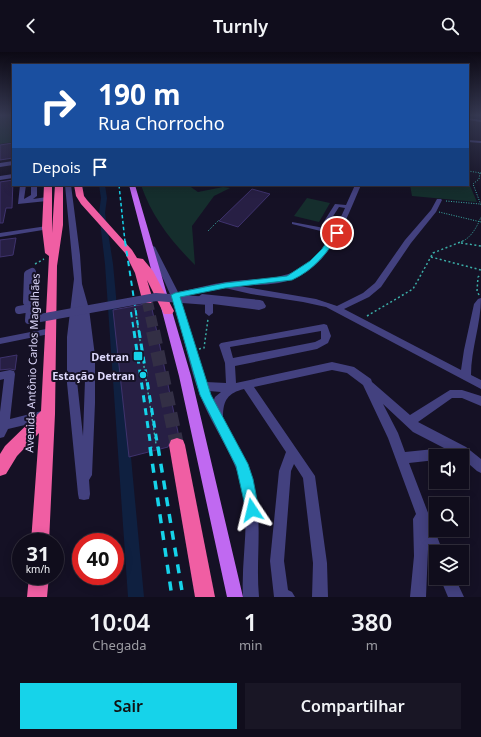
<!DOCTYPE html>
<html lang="pt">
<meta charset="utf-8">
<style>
:root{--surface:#100d1c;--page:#191625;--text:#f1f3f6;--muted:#9c9ca3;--line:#302d3b;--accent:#16d3ea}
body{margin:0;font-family:"Noto Sans",sans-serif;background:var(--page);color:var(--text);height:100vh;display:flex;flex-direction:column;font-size:15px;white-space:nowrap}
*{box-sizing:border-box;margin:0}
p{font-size:13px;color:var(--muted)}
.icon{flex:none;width:22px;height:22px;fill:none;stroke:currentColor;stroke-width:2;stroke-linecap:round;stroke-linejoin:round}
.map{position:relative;height:545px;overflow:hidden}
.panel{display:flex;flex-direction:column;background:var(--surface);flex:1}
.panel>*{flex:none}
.top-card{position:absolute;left:12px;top:12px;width:457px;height:122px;border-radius:0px;box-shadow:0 2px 10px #0003,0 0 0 1px var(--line);background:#1a4fa0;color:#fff;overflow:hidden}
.buttons{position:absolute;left:429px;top:397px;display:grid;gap:8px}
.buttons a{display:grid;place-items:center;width:40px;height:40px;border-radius:0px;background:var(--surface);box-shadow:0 2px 10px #0003,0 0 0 1px var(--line);font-size:20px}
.speed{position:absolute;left:12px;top:481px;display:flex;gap:8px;font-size:20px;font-weight:700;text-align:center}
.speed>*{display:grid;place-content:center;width:52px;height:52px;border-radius:50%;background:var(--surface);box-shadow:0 2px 10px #0003,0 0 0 1px var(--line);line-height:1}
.speed small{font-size:10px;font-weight:400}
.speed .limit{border:6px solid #d22;background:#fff;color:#111}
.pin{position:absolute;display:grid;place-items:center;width:34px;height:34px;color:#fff;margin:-17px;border:2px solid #fff;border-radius:50%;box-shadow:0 1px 4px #0007}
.me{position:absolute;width:44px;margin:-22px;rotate:350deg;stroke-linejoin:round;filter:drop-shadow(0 0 3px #0008)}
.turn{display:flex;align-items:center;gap:14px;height:84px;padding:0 20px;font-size:18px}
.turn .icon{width:52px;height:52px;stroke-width:2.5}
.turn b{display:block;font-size:28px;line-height:34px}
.then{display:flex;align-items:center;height:38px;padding:0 20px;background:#0003;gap:8px;font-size:15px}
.eta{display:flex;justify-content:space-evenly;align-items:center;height:68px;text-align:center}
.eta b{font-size:24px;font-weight:600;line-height:28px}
.button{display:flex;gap:8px;margin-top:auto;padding:8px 20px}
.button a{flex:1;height:46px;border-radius:0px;background:var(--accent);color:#111;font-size:16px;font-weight:600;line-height:46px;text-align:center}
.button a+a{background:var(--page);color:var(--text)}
header{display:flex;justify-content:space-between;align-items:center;height:52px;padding:0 20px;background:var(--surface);font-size:18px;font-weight:600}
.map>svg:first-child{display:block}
.green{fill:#152e2d}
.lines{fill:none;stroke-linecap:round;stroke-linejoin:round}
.canal{fill:#0f2040;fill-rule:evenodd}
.building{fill:#271f44;stroke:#3f336e}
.highway-tunnel-far1{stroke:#332f45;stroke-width:11;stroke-dasharray:11 5.5;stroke-linecap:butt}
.highway-tunnel{stroke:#332f45;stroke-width:14;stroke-dasharray:14 7;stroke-linecap:butt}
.path-far1{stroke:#3bada7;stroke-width:1;stroke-dasharray:1 1.5;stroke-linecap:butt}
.path{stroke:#3bada7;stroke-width:1.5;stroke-dasharray:2 2.5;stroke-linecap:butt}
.minor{fill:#43417f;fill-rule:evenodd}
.major{fill:#c069f1;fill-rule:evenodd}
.highway{fill:#f05ea3;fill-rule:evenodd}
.rail-far3{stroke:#16d3ea;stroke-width:1.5;stroke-dasharray:3.5 2.5;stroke-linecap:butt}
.rail-far2{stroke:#16d3ea;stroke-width:2;stroke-dasharray:5.5 4.5;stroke-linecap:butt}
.rail-far1{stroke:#16d3ea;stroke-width:3;stroke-dasharray:7 6;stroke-linecap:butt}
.rail{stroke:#16d3ea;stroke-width:3.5;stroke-dasharray:9 8;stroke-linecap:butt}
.minor-bridge{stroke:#43417f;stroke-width:8}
.route{fill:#16d3ea;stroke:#0e8998}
.poi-dot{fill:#16d3ea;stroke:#151125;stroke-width:1.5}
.labels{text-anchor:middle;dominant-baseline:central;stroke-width:4;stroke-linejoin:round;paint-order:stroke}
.poi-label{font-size:11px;font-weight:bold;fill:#ddd8fb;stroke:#151125;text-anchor:end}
.street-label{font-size:11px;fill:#ddd8fb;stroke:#151125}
</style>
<header><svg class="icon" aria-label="back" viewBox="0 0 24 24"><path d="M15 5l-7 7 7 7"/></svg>Turnly<svg class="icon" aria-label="search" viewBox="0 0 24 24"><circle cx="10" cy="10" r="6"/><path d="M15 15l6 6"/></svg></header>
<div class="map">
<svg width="481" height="545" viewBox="0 0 481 545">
<rect width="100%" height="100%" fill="#151125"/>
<g class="green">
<polygon points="0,64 13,64 13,90 0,92"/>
<polygon points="468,129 477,150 412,144 410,133 468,133"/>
<path d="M141,133L178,134L188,133L198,140L223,135L230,136L214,144L192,174L195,213C171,189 152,165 141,133Z"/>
<polygon points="307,146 330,151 319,170 294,164"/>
</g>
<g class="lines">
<polygon class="canal" points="99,133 105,133 107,146 105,161 113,212 144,545 128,545 105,212 99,161 101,146"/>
</g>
<g class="building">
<polygon points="13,91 13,106 0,108 0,93"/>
<polygon points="13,128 12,156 6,156 3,171 0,171 0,130"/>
<polygon points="252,137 270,142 238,175 219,169"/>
<polygon points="16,186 13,203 0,205 0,188"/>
<polygon points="145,252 151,252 179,385 171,387 168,395 129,405 113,258"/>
<polygon points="17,303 15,318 10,317 0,318 0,306"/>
</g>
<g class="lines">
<polyline class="highway-tunnel-far1" points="147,248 154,280"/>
<polyline class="highway-tunnel" points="153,279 177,393"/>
<g class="path-far1">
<polyline points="468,119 481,121"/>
<polyline points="480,121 479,127 473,132 481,153"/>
<polyline points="446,149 480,152"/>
<polyline points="439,160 481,170"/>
<polyline points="208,179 219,168"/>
<path d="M461,190C471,186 477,175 481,165"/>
</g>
<g class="path">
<polyline points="461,191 481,194"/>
<polyline points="431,205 481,218"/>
<polyline points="35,212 44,207"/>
<polyline points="479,243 477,239 478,225 481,223"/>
<polyline points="135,256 156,392"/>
<polyline points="367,264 413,237 433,201 463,189"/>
<polyline points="199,297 204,296 208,267"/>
</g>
<g class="minor">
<polygon points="468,66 481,68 481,70 468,68"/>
<polygon points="468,88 481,89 481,91 468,90"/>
<polygon points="13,109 13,113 0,115 0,111"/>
<polygon points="13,122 13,126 0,128 0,124"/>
<polygon points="20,133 26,133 24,147 31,143 31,133 37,133 37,144 33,147 47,145 50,147 47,149 18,152"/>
<path d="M65,133H71L80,203L82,232L89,257L95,304V351L92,423L89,428L90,442L89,447L84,448L79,447L78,442L67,331V285L74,227ZM85,328L83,384L77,329L80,330Z"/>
<path d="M355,133H361C344,172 328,222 279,231C266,233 252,233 239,234L316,247L337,254L363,241L375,231L405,188L431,158L437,147H441L442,148L436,160L411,191L381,235L369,245L344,257L461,318L464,298L474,252L478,247L481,246C481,272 471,297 471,323L481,328V337L326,255L303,250L251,242L225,236L179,245L206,330L226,331L225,311L219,293L221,291L324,272L327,273L331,284L328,291L317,297L235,314L236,331L332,310L354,315L371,327L372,330L410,363L450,338H462L481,344V354L462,346H452L418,370L466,395L481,407V421L477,419L462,406V404H436V408L409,411L443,500H436V507L431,505L428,497L426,545H410L414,504L413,467L416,462L388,386L363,333L347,321L332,318L254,335L315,424L327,511L328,545H312L313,511L303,426L294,412L291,419L284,509L288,538L292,540L295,545H274L270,509L279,419L286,400L244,337C228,341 223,348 223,365C223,371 236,389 239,396C244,404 247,413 250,421C265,461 255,504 259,545H243C241,511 249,476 244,442C237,406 213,377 200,343C189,315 184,284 175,256C168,234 157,215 147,195L151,193L155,195L178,240C194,237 210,232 226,230C279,224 299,232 333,182L292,172V170L335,178L345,156L339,155L328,172L326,173L323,171L335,152L346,153ZM321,279V287L315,290L233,306L230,295ZM209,339L221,340L215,345L213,350ZM383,352L413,380L444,396L405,400L398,381Z"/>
<polygon points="47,174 49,175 49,177 0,185 0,181"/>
<polygon points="202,242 260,248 263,249 266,254 265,256 259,258 213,252 213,261 209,264 205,261 205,248 199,247 198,245"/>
<polygon points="51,276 54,277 56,279 54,281 0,292 0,286"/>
<polygon points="10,318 14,319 15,322 10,367 46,358 50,360 52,363 50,366 46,368 8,377 4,385 0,386 0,360 4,327 0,328 0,320"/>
<polygon points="440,526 455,526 464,545 448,545"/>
</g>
<polygon class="major" points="129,133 135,133 191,324 243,545 227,545 179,324"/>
<g class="highway">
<polygon points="44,133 52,133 52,181 55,133 63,133 63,173 57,214 55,362 49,490 31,490 39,381 17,404 6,422 0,424 0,402 5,394 41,359 49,204 45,201 42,176"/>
<polygon points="74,133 82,133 84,144 87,148 132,198 137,206 143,207 153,219 174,259 172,262 164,262 147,228 153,248 151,251 143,251 135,221 125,201 81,152 76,144"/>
<polygon points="177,386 183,388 185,393 215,545 195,545 169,393 171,388"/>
<polygon points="29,524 49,524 47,545 27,545"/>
</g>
<polyline class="rail-far3" points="119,133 125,190"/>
<g class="rail-far2">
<polyline points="125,189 139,280"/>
<polyline points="131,260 134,280"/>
</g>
<g class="rail-far1">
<polyline points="134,279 151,396"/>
<polyline points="139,279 158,396"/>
</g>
<g class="rail">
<polyline points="150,395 172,545"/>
<polyline points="158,395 183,545"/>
</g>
<g class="minor-bridge">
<polyline points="27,250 28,222 32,220 30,256"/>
<polyline points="19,258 30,256 29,268 156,245 209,249"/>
</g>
</g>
<linearGradient id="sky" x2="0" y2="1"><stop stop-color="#0c0914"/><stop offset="0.45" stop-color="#353851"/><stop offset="1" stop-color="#353851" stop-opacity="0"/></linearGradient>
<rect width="481" height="141" fill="url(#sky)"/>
<path class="route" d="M334,179L340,181C327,201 314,218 292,228L225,236L180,245L211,343L248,412L253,427L259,458L257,463L252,465L248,463L246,458L236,414L200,343L171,243L175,241L225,231L287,224L310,209L322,197Z"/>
<g class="poi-dot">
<rect x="133" y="299" width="10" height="10" rx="2"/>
<circle cx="143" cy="323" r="4"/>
</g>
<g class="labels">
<g class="poi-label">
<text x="129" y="304">Detran</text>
<text x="135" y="323">Estação Detran</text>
</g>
<g class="street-label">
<text transform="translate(32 311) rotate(-88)">Avenida Antônio Carlos Magalhães</text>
</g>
</g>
</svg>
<div class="buttons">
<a><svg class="icon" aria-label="sound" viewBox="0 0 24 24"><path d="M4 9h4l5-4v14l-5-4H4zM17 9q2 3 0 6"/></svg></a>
<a><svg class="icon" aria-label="search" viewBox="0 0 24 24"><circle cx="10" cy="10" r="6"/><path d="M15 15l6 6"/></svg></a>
<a><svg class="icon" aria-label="layers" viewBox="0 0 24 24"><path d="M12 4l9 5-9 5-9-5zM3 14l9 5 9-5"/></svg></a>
</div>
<div class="speed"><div>31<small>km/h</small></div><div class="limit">40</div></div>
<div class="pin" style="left:337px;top:181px;background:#d93025"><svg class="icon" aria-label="arrive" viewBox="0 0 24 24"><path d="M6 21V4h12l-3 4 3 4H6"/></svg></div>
<svg class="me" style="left:252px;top:458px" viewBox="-20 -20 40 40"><path d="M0-17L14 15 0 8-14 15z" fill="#16d3ea" stroke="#fff" stroke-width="4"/></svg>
<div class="top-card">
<div class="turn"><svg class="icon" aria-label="right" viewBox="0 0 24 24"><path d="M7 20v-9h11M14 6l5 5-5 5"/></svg><div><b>190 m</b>Rua Chorrocho</div></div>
<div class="then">Depois<svg class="icon" aria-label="arrive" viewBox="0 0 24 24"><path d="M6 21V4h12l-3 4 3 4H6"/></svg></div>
</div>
</div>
<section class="panel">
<div class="eta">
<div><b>10:04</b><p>Chegada</p></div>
<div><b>1</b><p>min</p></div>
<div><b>380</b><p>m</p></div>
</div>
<div class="button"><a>Sair</a><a>Compartilhar</a></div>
</section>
